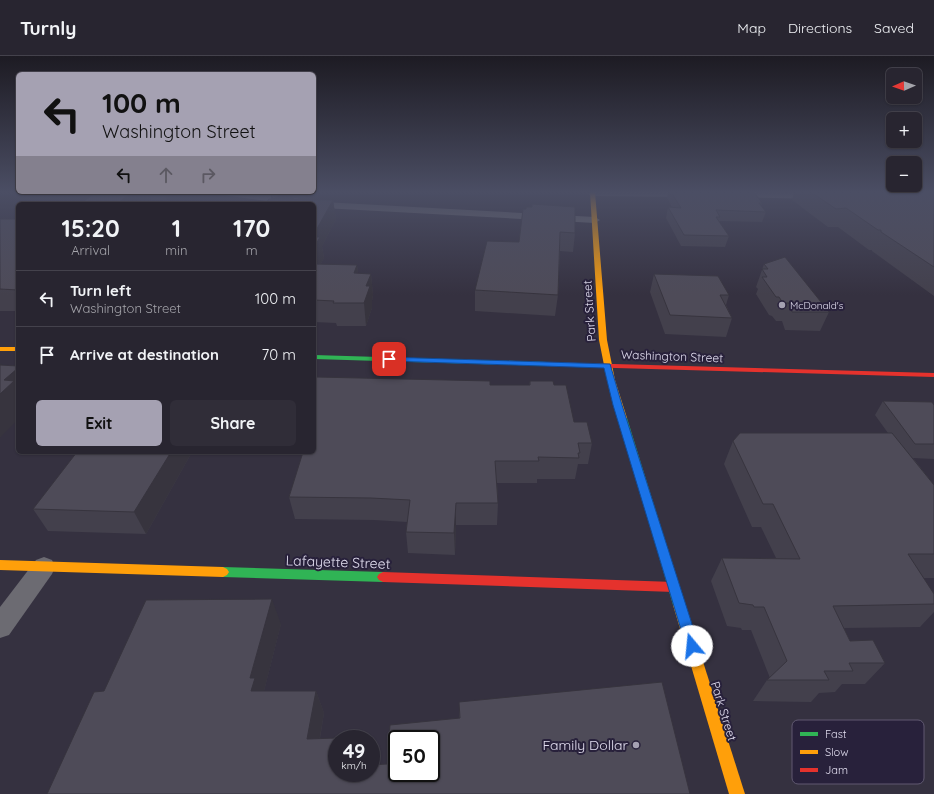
<!DOCTYPE html>
<meta charset="utf-8">
<style>
:root{--surface:#282530;--page:#302d38;--text:#f1f3f6;--muted:#a5a5ab;--line:#44424c;--accent:#a5a1b2}
body{margin:0;font-family:Quicksand,sans-serif;background:var(--page);color:var(--text);height:100vh;display:flex;flex-direction:column;font-size:15px;white-space:nowrap}
*{box-sizing:border-box;margin:0}
p{font-size:13px;color:var(--muted)}
.icon{flex:none;width:22px;height:22px;fill:none;stroke:currentColor;stroke-width:2;stroke-linecap:round;stroke-linejoin:round}
.map{position:relative;flex:1;overflow:hidden}
.side{position:absolute;left:16px;top:146px;width:300px;height:252px;display:flex;flex-direction:column;background:var(--surface);border-radius:6px;box-shadow:0 1px 3px #0004,0 0 0 1px var(--line)}
.side>*{flex:none}
.top-card{position:absolute;left:16px;top:16px;width:300px;height:122px;border-radius:6px;box-shadow:0 1px 3px #0004,0 0 0 1px var(--line);background:#a5a1b2;color:#111;overflow:hidden}
.needle{width:26px;rotate:268deg}
.tools{position:absolute;left:886px;top:12px;display:grid;gap:8px}
.tools a{display:grid;place-items:center;width:36px;height:36px;border-radius:6px;background:var(--surface);box-shadow:0 1px 3px #0004,0 0 0 1px var(--line);font-size:20px}
.speed{position:absolute;left:328px;top:674px;display:flex;gap:8px;font-size:20px;font-weight:700;text-align:center}
.speed>*{display:grid;place-content:center;width:52px;height:52px;border-radius:50%;background:var(--surface);box-shadow:0 1px 3px #0004,0 0 0 1px var(--line);line-height:1}
.speed small{font-size:10px;font-weight:400}
.speed .limit{border:2px solid #111;border-radius:6px;background:#fff;color:#111}
.pin{position:absolute;display:grid;place-items:center;width:34px;height:34px;color:#fff;margin:-17px;border-radius:8px;box-shadow:0 2px 6px #0006}
.me{position:absolute;width:44px;margin:-22px;rotate:343deg;stroke-linejoin:round;filter:drop-shadow(0 0 3px #0008)}
.turn{display:flex;align-items:center;gap:14px;height:84px;padding:0 20px;font-size:18px}
.turn .icon{width:52px;height:52px;stroke-width:2.5}
.turn b{display:block;font-size:28px;line-height:34px}
.lanes{display:flex;align-items:center;height:38px;padding:0 20px;background:#0003;justify-content:center;gap:20px;direction:ltr}
.lanes .off{opacity:.35}
.eta{display:flex;justify-content:space-evenly;align-items:center;height:68px;text-align:center}
.eta b{font-size:24px;font-weight:800;line-height:28px}
.cta{display:flex;gap:8px;margin-top:auto;padding:8px 20px}
.cta a{flex:1;height:46px;border-radius:6px;background:var(--accent);color:#111;font-size:16px;font-weight:800;line-height:46px;text-align:center}
.cta a+a{background:var(--page);color:var(--text)}
ul{padding:0;list-style:none}
li{display:flex;align-items:center;gap:12px;height:56px;padding:0 20px;border-top:1px solid var(--line)}
li div{flex:1}
li b{display:block;font-size:15px}
li em{font-style:normal}
header{display:flex;align-items:center;gap:24px;box-sizing:border-box;height:56px;padding:0 20px;background:var(--surface);border-bottom:1px solid var(--line)}
header strong{font-size:19px}
nav{display:flex;gap:22px;margin-inline-start:auto;font-size:14px}
.map>svg:first-child{display:block}
.lines{fill:none;stroke-linecap:round;stroke-linejoin:round}
.street{fill:#6c6b72;fill-rule:evenodd}
.fast{fill:#30b455;fill-rule:evenodd}
.slow{fill:#ff9f0a;fill-rule:evenodd}
.jam{fill:#e5322d;fill-rule:evenodd}
.wall{fill:#43404c}
.shaded-wall{fill:#37343e}
.building{fill:#4e4b58;stroke:#37343e;fill-rule:evenodd}
.route{fill:#1a73e8;stroke:#114b97}
.poi-dot{fill:#a5a1b2;stroke:#28213b;stroke-width:1.5}
.labels{text-anchor:middle;dominant-baseline:central;stroke-width:4;stroke-linejoin:round;paint-order:stroke}
.far-poi-label{font-size:10px;fill:#e1ddef;stroke:#28213b;text-anchor:start}
.street-label{font-size:12px;fill:#e1ddef;stroke:#28213b}
.near-street-label{font-size:14px;fill:#e1ddef;stroke:#28213b}
.near-poi-label{font-size:14px;fill:#e1ddef;stroke:#28213b;text-anchor:end}
.key{fill:#28213b;stroke:#605971;stroke-width:1}
.key-label{font-size:11px;fill:#e1ddef}
</style>
<header>
<strong>Turnly</strong>
<nav><a>Map</a><a>Directions</a><a>Saved</a></nav>
</header>
<div class="map">
<svg width="934" height="738" viewBox="0 0 934 738">
<rect width="100%" height="100%" fill="#353140"/>
<g class="lines">
<g class="street">
<polygon points="217,136 246,136 323,146 595,161 600,164 595,167 323,152 314,151 314,148 291,148 222,139"/>
<polygon points="589,136 694,136 696,138 691,141 593,140 589,139"/>
<polygon points="733,136 817,137 822,140 817,143 729,141 728,139"/>
<polygon points="44,501 52,504 55,511 52,518 9,579 0,582 0,551 36,504"/>
</g>
<g class="fast">
<polygon points="314,299 546,306 550,308 546,310 314,303"/>
<polygon points="623,359 627,362 685,549 683,553 679,554 675,553 673,549 619,362"/>
<polygon points="223,511 383,516 387,518 389,521 387,524 383,526 223,521 219,519 217,516 219,513"/>
</g>
<g class="slow">
<polygon points="590,136 595,136 607,284 615,324 627,362 623,365 619,362 607,324 599,284"/>
<rect x="0" y="291" width="18" height="4"/>
<polygon points="0,504 223,511 227,513 229,516 227,519 223,521 0,514"/>
<polygon points="679,544 683,545 685,549 745,738 729,738 673,549 675,545"/>
</g>
<g class="jam">
<polygon points="543,306 934,317 934,321 546,310 542,308"/>
<polygon points="383,516 674,526 678,527 680,531 678,535 674,536 383,526 379,524 377,521 379,518"/>
</g>
</g>
<g class="wall">
<polygon points="97,136 175,136 167,144 151,144 81,147"/>
<polygon points="274,136 313,136 305,142 293,141 294,143 333,144 336,163 322,190 324,202 320,209 357,209 358,218 371,218 373,239 372,245 372,252 366,270 337,270 336,267 314,266 314,148 265,148 269,143 271,143 271,140"/>
<polygon points="668,136 754,136 762,147 761,150 766,156 762,166 719,165 729,180 725,191 681,190 666,162 668,151 672,151 667,142"/>
<polygon points="794,136 934,136 934,240 872,195 872,194 869,194 838,171 828,171 792,144"/>
<polygon points="523,153 575,177 573,196 560,195 558,239 555,260 475,255 475,234 519,186"/>
<rect x="0" y="163" width="18" height="92"/>
<polygon points="764,208 829,256 820,275 785,274 782,265 776,265 772,260 769,259 756,238 758,233 756,231"/>
<polygon points="654,218 729,239 726,249 732,262 726,281 665,278 650,236"/>
<polygon points="317,321 490,329 529,329 530,325 554,329 574,366 592,387 588,408 578,408 575,423 537,423 537,427 497,427 498,447 497,469 456,469 455,499 408,497 406,476 407,466 374,464 295,463 289,441 303,398 251,396 314,396"/>
<polygon points="883,345 934,349 934,403 913,402 934,429 934,522 923,522 934,538 934,556 920,571 844,572 850,585 885,607 865,628 842,628 835,636 819,637 811,646 753,645 767,624 770,622 751,574 742,574 741,572 727,570 711,525 722,502 776,502 761,471 752,471 724,408 733,385 888,377 875,359"/>
<polygon points="192,396 146,478 48,475 33,453"/>
<polygon points="281,568 264,635 316,635 324,657 320,682 338,682 338,683 337,683 337,717 387,708 459,663 459,646 690,738 47,738 104,635"/>
</g>
<g class="shaded-wall">
<polygon points="132,136 149,136 151,144 146,148 117,148"/>
<polygon points="164,136 175,136 167,144"/>
<polygon points="284,136 292,136 295,148 274,143"/>
<polygon points="304,136 313,136 305,142"/>
<polygon points="333,144 336,163 322,190 324,202 314,220 314,178"/>
<polygon points="357,209 360,231 354,217"/>
<polygon points="371,218 373,239 372,245 372,252 366,270 364,247 366,230"/>
<polygon points="1,307 9,320 18,312 18,363 0,382 0,338 4,324 0,310 0,308"/>
<polygon points="171,396 192,396 146,478 134,456"/>
<polygon points="456,447 456,469 455,499 454,477"/>
<polygon points="272,543 281,568 263,639 251,635 250,622"/>
<polygon points="316,635 324,657 316,704 307,683"/>
<polygon points="337,691 337,716 335,711"/>
</g>
<g class="building">
<polygon points="97,136 132,136 117,148 75,148 76,147 81,147"/>
<polygon points="274,136 284,136 274,143 333,144 314,178 314,148 265,148 269,143 274,143 271,140"/>
<polygon points="671,136 754,136 762,147 759,147 766,156 716,154 720,161 716,161 729,180 684,179 668,151 681,152"/>
<polygon points="811,136 934,136 934,211 881,176 881,174 878,174 846,152 836,153"/>
<polygon points="532,148 575,151 575,177 560,176 558,239 475,234 487,185 519,186 523,153 526,153 526,151 532,151"/>
<polygon points="0,163 18,163 18,234 0,233"/>
<polygon points="314,181 320,181 314,192"/>
<polygon points="785,201 829,256 792,256 789,247 783,247 779,241 776,241 762,221 767,221 762,213 768,213 764,208"/>
<polygon points="314,208 357,209 354,217 371,218 366,230 370,230 364,247 333,247 334,245 314,244"/>
<polygon points="654,218 718,220 729,239 720,239 732,262 670,259"/>
<polygon points="0,309 18,310 18,312 4,324 14,325 0,338"/>
<polygon points="314,319 317,319 316,321 490,325 490,329 530,329 530,325 553,325 554,329 566,329 574,366 587,366 592,387 578,387 580,397 578,397 579,402 538,401 539,405 495,405 498,447 456,447 454,477 406,476 410,444 371,442 289,441 303,396 314,396"/>
<polygon points="883,345 932,346 934,349 934,388 915,388"/>
<polygon points="740,377 892,377 934,429 934,498 908,498 934,538 934,548 833,550 850,585 873,584 885,607 849,607 853,615 824,615 829,624 767,624 787,605 764,551 754,551 753,549 739,547 722,502 800,503 773,448 763,448 733,385"/>
<polygon points="77,396 171,396 134,456 33,453"/>
<path d="M272,543L250,622H255L251,635H316L307,683L338,682V683H337L335,711H337V717H371V709L387,708L390,669L460,662L459,646L662,626L690,738H47L94,636L104,635L146,544ZM397,683H431V717H397Z"/>
</g>
<linearGradient id="sky" x2="0" y2="1"><stop stop-color="#1d1b23"/><stop offset="0.57" stop-color="#4b4e64"/><stop offset="1" stop-color="#4b4e64" stop-opacity="0"/></linearGradient>
<rect width="934" height="239" fill="url(#sky)"/>
<polygon class="route" points="386,301 610,308 622,349 699,590 697,594 692,596 688,594 686,590 613,349 604,312 389,305 386,305"/>
<g class="poi-dot">
<circle cx="782" cy="249" r="4"/>
<circle cx="636" cy="689" r="4"/>
</g>
<g class="labels">
<g class="far-poi-label">
<text x="790" y="249">McDonald's</text>
</g>
<g class="street-label">
<text transform="translate(589 255) rotate(-94)">Park Street</text>
<text transform="translate(672 300) rotate(2)">Washington Street</text>
<text transform="translate(724 655) rotate(73)">Park Street</text>
</g>
<g class="near-street-label">
<text transform="translate(338 506) rotate(2)">Lafayette Street</text>
</g>
<g class="near-poi-label">
<text x="628" y="689">Family Dollar</text>
</g>
</g>
<rect x="792" y="664" width="132" height="64" rx="6" class="key"/>
<rect x="800" y="676" width="18" height="4" fill="#30b455"/>
<rect x="800" y="694" width="18" height="4" fill="#ff9f0a"/>
<rect x="800" y="712" width="18" height="4" fill="#e5322d"/>
<g class="key-label">
<text x="825" y="682">Fast</text>
<text x="825" y="700">Slow</text>
<text x="825" y="718">Jam</text>
</g>
</svg>
<div class="tools">
<a><svg class="needle" viewBox="-14 -14 28 28"><path d="M0-13l5 13h-10z" fill="#e53935"/><path d="M0 13l5-13h-10z" fill="#a5a5ab"/></svg></a>
<a>+</a>
<a>−</a>
</div>
<div class="speed"><div>49<small>km/h</small></div><div class="limit">50</div></div>
<div class="pin" style="left:389px;top:303px;background:#d93025"><svg class="icon" aria-label="arrive" viewBox="0 0 24 24"><path d="M6 21V4h12l-3 4 3 4H6"/></svg></div>
<svg class="me" style="left:692px;top:590px" viewBox="-20 -20 40 40"><circle r="19" fill="#fff"/><path d="M0-13L10 11 0 6-10 11z" fill="#1a73e8"/></svg>
<div class="top-card">
<div class="turn"><svg class="icon" aria-label="left" viewBox="0 0 24 24"><path d="M17 20v-9H6M10 6l-5 5 5 5"/></svg><div><b>100 m</b>Washington Street</div></div>
<div class="lanes"><svg class="icon" aria-label="left" viewBox="0 0 24 24"><path d="M17 20v-9H6M10 6l-5 5 5 5"/></svg><svg class="icon off" aria-label="ahead" viewBox="0 0 24 24"><path d="M12 20V5M6 11l6-6 6 6"/></svg><svg class="icon off" aria-label="right" viewBox="0 0 24 24"><path d="M7 20v-9h11M14 6l5 5-5 5"/></svg></div>
</div>
<section class="side">
<div class="eta">
<div><b>15:20</b><p>Arrival</p></div>
<div><b>1</b><p>min</p></div>
<div><b>170</b><p>m</p></div>
</div>
<ul>
<li><svg class="icon" aria-label="left" viewBox="0 0 24 24"><path d="M17 20v-9H6M10 6l-5 5 5 5"/></svg><div><b>Turn left</b><p>Washington Street</p></div><em>100 m</em></li>
<li><svg class="icon" aria-label="arrive" viewBox="0 0 24 24"><path d="M6 21V4h12l-3 4 3 4H6"/></svg><div><b>Arrive at destination</b></div><em>70 m</em></li>
</ul>
<div class="cta"><a>Exit</a><a>Share</a></div>
</section>
</div>
